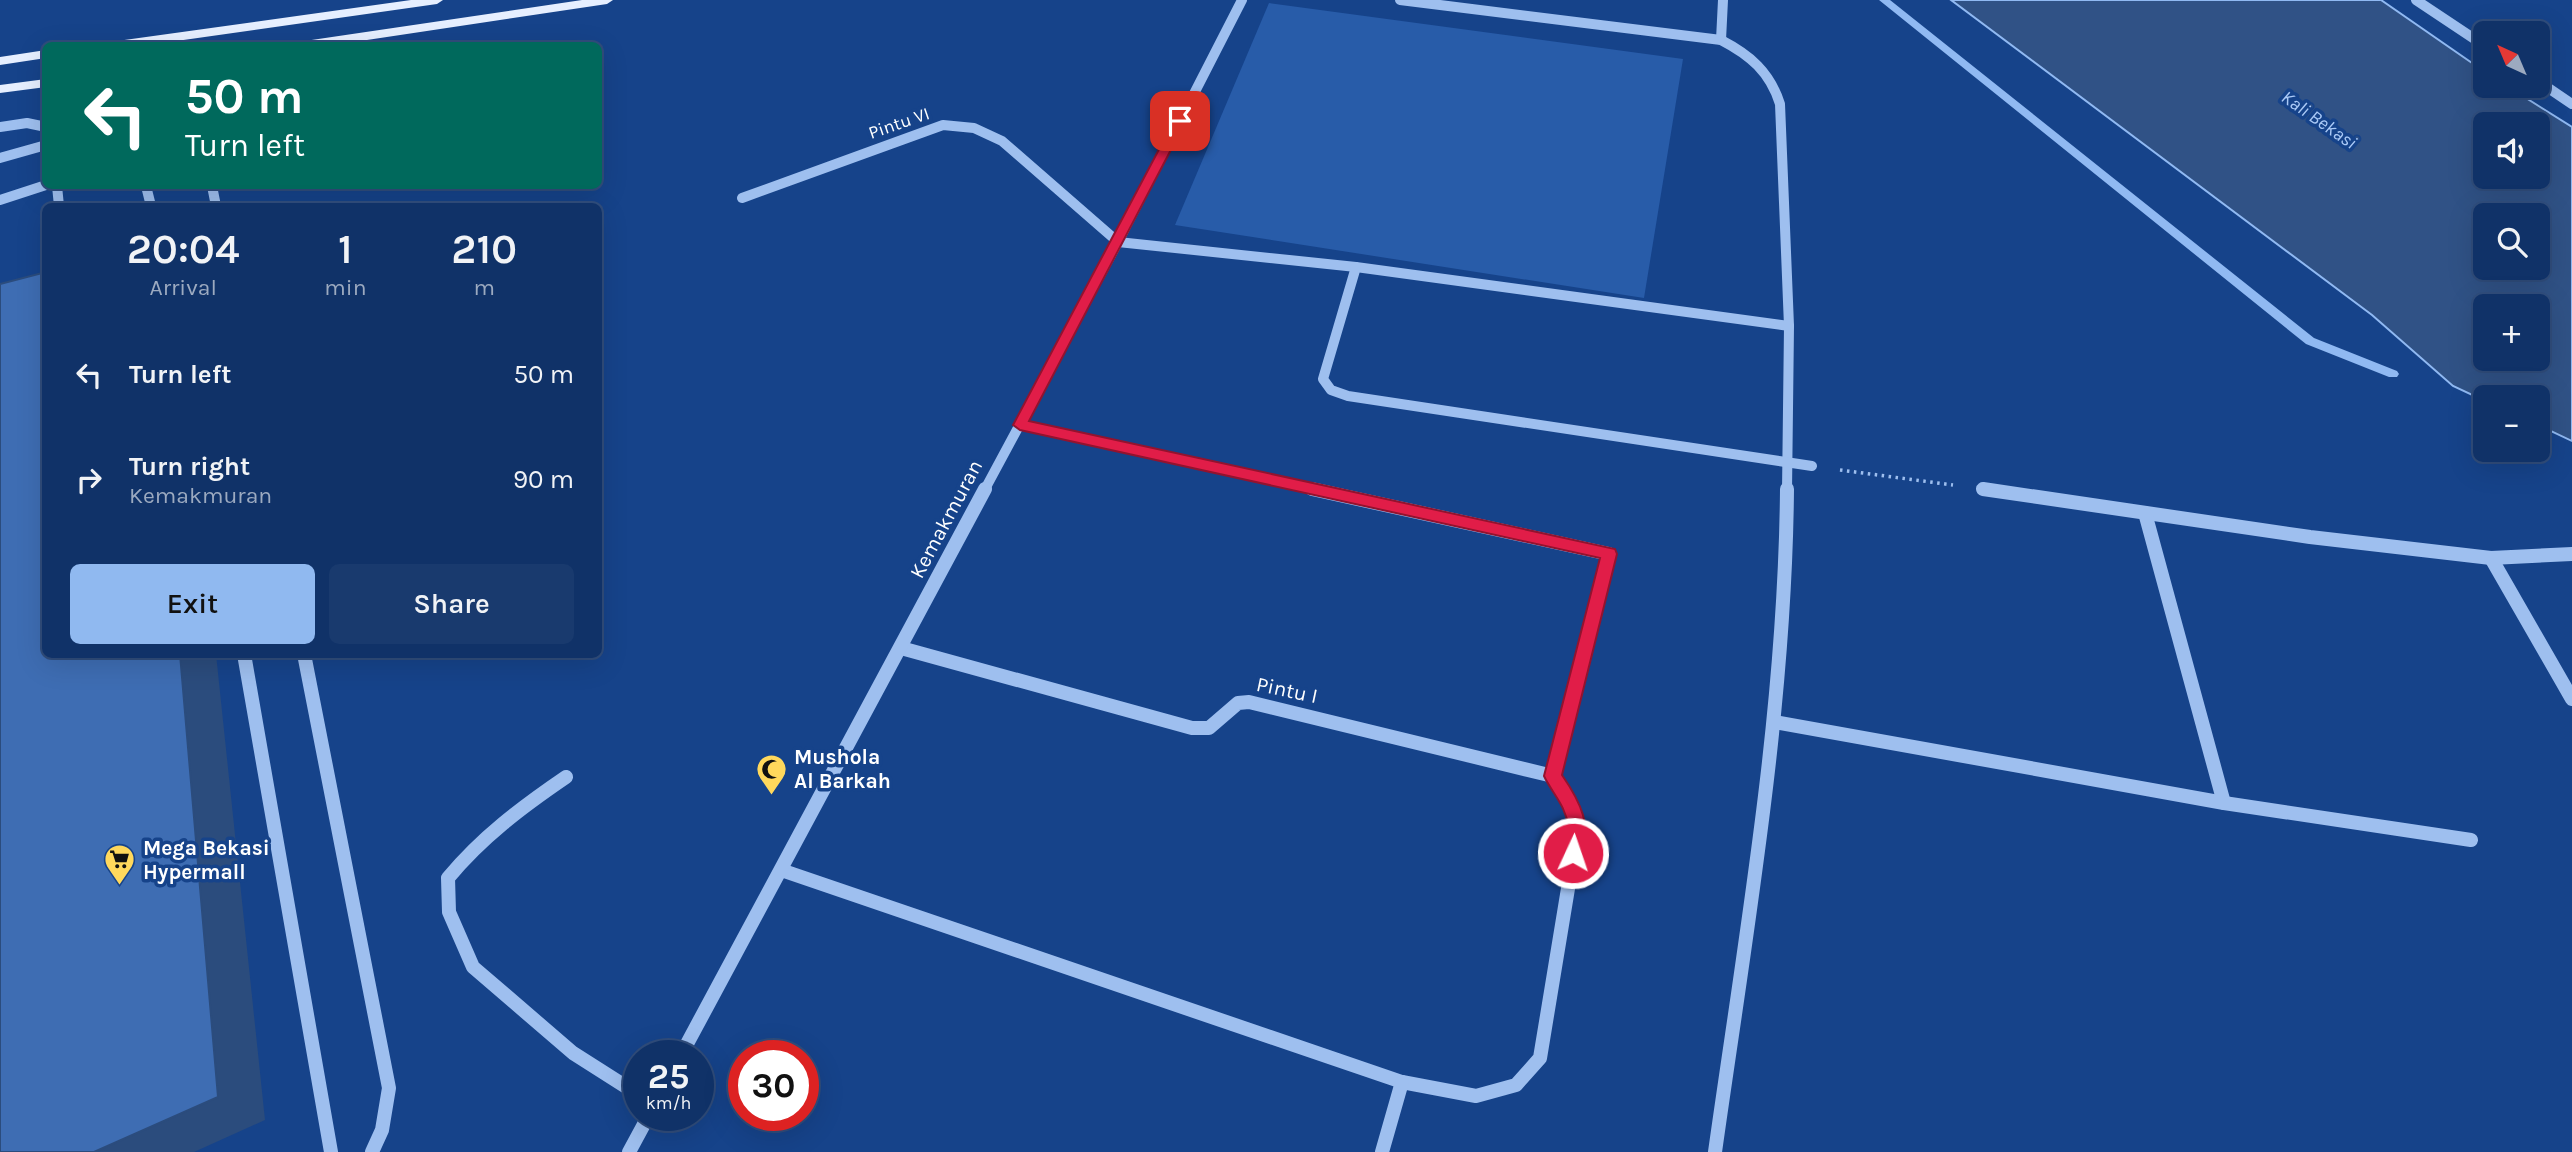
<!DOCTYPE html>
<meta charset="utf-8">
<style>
:root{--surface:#103268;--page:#193a6e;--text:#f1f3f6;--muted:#9caac0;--line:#304d7c;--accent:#90b9f0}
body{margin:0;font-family:Karla,sans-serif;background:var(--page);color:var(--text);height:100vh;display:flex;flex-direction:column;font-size:26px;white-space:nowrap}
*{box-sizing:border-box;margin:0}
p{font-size:23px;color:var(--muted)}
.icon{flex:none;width:38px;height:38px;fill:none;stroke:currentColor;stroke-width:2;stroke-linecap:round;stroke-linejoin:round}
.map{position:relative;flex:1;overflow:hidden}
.side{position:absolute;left:42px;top:203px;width:560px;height:455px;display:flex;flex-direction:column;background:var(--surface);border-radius:10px;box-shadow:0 7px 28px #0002,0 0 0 2px var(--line)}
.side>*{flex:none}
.guide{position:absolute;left:42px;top:42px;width:560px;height:147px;border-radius:10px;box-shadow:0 7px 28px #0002,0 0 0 2px var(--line);background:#00695c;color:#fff;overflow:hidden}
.needle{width:46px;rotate:316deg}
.controls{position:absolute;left:2473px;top:21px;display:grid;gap:14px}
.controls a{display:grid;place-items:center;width:77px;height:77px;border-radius:10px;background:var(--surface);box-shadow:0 7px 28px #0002,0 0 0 2px var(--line);font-size:35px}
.speed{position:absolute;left:623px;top:1040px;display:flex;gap:14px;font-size:35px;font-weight:700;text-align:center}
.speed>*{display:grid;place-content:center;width:91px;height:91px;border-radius:50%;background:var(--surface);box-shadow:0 7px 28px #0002,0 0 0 2px var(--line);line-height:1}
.speed small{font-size:18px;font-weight:400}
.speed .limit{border:10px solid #d22;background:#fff;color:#111}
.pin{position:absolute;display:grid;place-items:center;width:60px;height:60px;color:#fff;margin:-30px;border-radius:14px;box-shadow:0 4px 10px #0006}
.me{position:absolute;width:77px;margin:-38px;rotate:3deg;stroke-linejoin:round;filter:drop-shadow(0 0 5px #0008)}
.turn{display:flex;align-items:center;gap:24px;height:147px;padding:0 28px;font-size:32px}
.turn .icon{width:91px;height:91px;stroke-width:2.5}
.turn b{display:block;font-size:49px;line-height:60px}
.eta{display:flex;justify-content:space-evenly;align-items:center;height:119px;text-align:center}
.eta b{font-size:42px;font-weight:600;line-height:49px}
.primary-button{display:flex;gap:14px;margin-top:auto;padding:14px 28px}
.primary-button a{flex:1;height:80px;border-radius:10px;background:var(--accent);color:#111;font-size:28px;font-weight:600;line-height:80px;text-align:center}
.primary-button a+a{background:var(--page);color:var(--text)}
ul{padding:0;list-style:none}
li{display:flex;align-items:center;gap:21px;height:105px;padding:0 28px}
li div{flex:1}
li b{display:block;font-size:26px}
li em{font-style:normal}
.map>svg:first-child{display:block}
.green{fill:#285ca9}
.water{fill:#305286;stroke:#90b9f2;stroke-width:2;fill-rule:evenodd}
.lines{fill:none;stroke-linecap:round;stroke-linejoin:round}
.stream{fill:#90b9f2;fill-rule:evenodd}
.path{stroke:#9ebfef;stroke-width:3.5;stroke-dasharray:2.5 4.5;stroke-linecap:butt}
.minor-far1{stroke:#9ebfef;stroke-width:10}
.minor{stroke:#9ebfef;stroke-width:14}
.major{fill:#e6efff;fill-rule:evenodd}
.shaded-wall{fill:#2b4c7d}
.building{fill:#3e6db3;stroke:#2b4c7d;stroke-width:2}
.route{fill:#e11d48;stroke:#92132f;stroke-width:2}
.labels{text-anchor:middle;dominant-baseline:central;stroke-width:7;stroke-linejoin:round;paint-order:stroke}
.far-street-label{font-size:18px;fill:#fff;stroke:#16438a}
.far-water-label{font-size:19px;font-style:italic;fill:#aac9f6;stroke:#16438a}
.street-label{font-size:21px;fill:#fff;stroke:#16438a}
.poi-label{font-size:21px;font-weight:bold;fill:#fff;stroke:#16438a;text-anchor:start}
</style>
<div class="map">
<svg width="2572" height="1152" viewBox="0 0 2572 1152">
<rect width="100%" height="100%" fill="#16438a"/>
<polygon class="green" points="1269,3 1683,59 1644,298 1175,225"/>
<path class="water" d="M1951,0H2381L2485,72V86H2507L2572,127V441L2538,425V397H2485V401L2453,386L2372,315ZM2538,124V177H2485V124ZM2538,215V268H2485V215ZM2485,306H2538V359H2485Z"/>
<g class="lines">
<polygon class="stream" points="1879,0 1890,0 2314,338 2397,371 2399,374 2397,377 2389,377 2306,344"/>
<polyline class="path" points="1840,470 1953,485"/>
<g class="minor-far1">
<path d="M1400,0L1721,40C1750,55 1770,72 1780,104L1789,326L1787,491"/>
<polyline points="2416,0 2485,46"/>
<polyline points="1721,40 1723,0"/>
<polyline points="2538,81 2572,104"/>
<polyline points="0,127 27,123 46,127"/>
<polyline points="0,158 46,145"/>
<polyline points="57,186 59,206"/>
<polyline points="146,186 151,206"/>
<polyline points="212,186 216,206"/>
<polyline points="742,198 943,125 974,128 1002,141 1118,242 1356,267 1789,326"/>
<polyline points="0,200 46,185"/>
<polyline points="1356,267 1323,379 1331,390 1348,396 1812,466"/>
<polyline points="1020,425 1320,491"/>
<polyline points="1983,489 1994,491"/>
<polyline points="984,491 1118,242 1242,0"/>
</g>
<g class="minor">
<polyline points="1983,489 2310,537 2491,558 2572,554"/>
<polyline points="2145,513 2224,803"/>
<polyline points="2491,558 2572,699"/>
<polyline points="901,648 1192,728 1209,728 1238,703 1249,702 1553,776"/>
<polyline points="244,654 331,1152"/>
<polyline points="304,654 389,1088 382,1130 372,1152"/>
<polyline points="1775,722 2224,803 2471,840"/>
<path d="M566,777C522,807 482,837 448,878L449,912L473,967L573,1053L639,1095"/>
<polyline points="781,870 1402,1082 1476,1096 1516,1085 1540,1058 1578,828 1569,801 1553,776 1609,554 1312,489"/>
<polyline points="681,1055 985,489"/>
<polyline points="629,1152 649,1115"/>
<polyline points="1382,1152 1402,1082"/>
<path d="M1715,1152C1746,932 1785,712 1787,489"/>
</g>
<g class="major">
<polygon points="411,0 443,0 437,4 141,46 104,46 110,42"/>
<polygon points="582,0 613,0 607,4 327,46 292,46 298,42"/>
<polygon points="46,50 46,58 0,65 0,57"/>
<polygon points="46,79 46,87 0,93 0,85"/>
</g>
</g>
<polygon class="shaded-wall" points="180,654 216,654 265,1120 194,1152 94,1152"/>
<polygon class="building" points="46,272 46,654 180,654 218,1097 94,1152 0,1152 0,284"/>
<path class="route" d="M1180,117L1186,121L1029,421L1615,549L1617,554L1562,775C1580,801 1594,828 1580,859L1573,862L1567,859C1562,848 1570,838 1568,826C1566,806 1552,793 1544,776L1600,558L1020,430L1013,425L1174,121Z"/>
<defs>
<symbol id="mosque-pin" viewBox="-11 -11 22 30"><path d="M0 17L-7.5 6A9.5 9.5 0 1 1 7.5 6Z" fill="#ffd85c" stroke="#16438a"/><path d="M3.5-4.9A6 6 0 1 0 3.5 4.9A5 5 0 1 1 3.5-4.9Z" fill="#111"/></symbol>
<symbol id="supermarket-pin" viewBox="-11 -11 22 30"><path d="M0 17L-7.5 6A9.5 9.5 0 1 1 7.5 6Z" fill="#ffd85c" stroke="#16438a"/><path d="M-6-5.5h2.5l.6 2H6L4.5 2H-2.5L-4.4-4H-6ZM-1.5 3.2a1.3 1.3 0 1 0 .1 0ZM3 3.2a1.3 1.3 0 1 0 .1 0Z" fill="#111"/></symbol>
</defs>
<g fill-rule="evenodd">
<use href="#mosque-pin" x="754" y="752" width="35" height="47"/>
<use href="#supermarket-pin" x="102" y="842" width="35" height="47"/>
</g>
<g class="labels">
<g class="far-street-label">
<text transform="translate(899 123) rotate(-19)">Pintu VI</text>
</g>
<g class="far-water-label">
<text transform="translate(2319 120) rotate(35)">Kali Bekasi</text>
</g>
<g class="street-label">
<text transform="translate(946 519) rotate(-62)">Kemakmuran</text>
<text transform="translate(1287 690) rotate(12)">Pintu I</text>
</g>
<g class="poi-label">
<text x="794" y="757">Mushola<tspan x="794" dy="24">Al Barkah</tspan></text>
<text x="143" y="848">Mega Bekasi<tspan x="143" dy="24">Hypermall</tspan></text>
</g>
</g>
</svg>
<div class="controls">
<a><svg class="needle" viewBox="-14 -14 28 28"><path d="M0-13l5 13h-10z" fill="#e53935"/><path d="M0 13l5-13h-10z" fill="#9caac0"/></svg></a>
<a><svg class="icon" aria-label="sound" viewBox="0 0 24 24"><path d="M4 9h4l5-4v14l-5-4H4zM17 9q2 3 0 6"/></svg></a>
<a><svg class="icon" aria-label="search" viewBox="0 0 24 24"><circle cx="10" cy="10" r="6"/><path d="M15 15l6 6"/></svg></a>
<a>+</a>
<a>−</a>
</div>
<div class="speed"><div>25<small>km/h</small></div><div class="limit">30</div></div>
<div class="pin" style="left:1180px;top:121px;background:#d93025"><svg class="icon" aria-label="arrive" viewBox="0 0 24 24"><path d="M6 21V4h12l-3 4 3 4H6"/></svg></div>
<svg class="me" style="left:1573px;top:853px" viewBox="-20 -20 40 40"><circle r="17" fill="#e11d48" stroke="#fff" stroke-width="3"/><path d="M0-11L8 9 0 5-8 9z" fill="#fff"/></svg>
<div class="guide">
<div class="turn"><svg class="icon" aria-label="left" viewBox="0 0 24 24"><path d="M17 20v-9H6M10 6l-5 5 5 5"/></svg><div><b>50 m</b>Turn left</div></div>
</div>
<section class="side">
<div class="eta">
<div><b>20:04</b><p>Arrival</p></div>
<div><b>1</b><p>min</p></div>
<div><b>210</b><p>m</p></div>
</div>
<ul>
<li><svg class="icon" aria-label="left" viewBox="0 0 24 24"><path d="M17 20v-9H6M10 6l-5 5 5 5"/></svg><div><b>Turn left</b></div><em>50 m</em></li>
<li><svg class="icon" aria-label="right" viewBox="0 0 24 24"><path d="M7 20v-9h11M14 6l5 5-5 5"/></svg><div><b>Turn right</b><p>Kemakmuran</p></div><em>90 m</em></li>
</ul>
<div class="primary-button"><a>Exit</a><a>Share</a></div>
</section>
</div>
